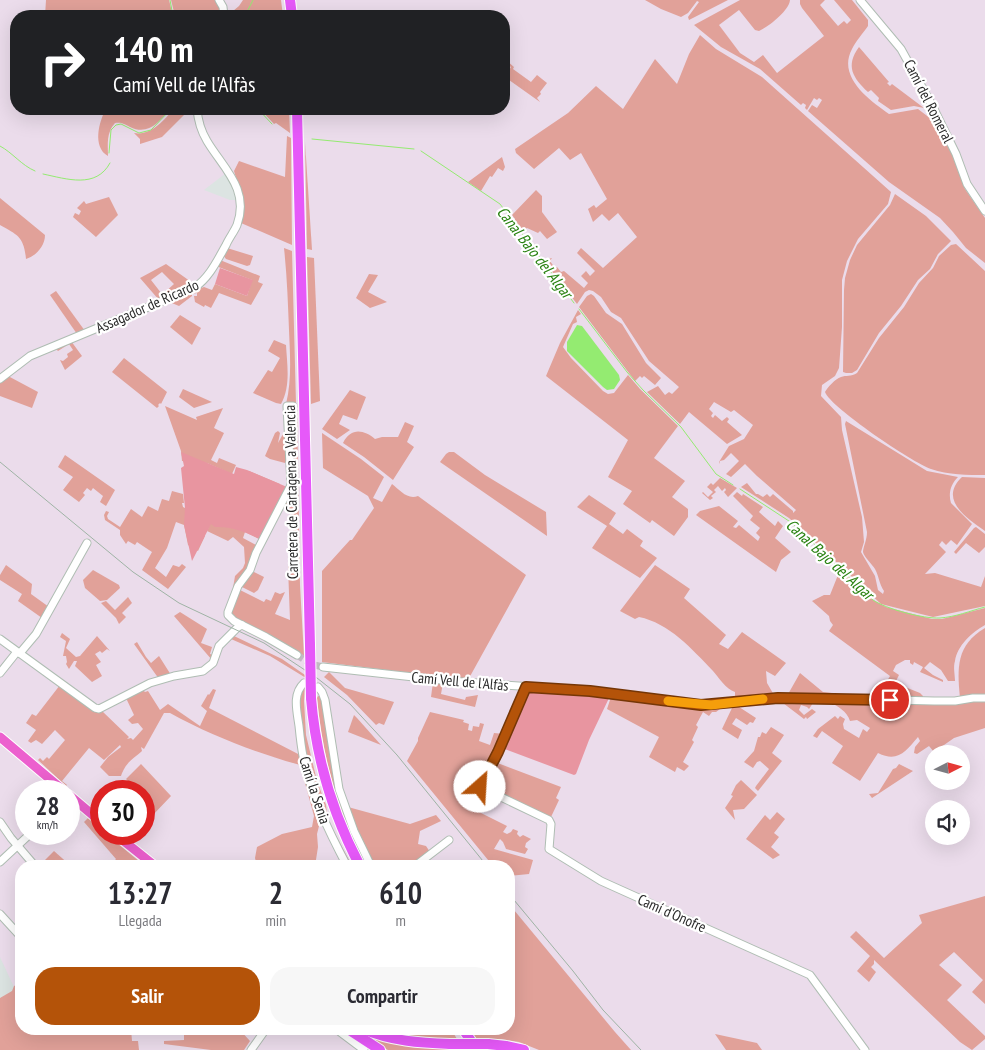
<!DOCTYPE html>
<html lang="es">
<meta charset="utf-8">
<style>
:root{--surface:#fff;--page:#f7f7f7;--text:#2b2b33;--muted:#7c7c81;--accent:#b45309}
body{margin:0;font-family:"PT Sans Narrow",sans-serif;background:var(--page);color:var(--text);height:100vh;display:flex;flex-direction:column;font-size:19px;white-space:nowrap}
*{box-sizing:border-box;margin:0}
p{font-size:16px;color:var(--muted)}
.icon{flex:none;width:28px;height:28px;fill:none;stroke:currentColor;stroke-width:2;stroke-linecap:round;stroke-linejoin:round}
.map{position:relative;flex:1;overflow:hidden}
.panel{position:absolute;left:15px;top:860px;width:500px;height:175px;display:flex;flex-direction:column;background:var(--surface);border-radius:20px;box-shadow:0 5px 20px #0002}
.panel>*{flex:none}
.guide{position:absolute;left:10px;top:10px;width:500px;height:105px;border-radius:20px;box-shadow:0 5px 20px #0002;background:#202124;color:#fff;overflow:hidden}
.needle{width:32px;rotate:84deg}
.buttons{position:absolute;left:925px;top:745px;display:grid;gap:10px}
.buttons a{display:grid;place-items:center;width:45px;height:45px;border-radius:50%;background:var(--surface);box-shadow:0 5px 20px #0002;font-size:25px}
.speed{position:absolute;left:15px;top:780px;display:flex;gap:10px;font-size:25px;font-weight:700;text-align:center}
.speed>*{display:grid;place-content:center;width:65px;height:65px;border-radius:50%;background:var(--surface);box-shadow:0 5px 20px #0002;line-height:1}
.speed small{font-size:12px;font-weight:400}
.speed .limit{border:8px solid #d22;background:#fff;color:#111}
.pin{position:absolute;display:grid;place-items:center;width:42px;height:42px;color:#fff;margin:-21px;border:2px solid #fff;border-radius:50%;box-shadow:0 1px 5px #0007}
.me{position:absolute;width:55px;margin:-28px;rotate:26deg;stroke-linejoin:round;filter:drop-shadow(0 0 4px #0008)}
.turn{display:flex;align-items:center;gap:18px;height:105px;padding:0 20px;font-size:22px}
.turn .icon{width:65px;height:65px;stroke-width:2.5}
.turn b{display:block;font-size:35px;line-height:42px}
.eta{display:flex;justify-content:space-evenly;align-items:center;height:85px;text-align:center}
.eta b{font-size:30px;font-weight:700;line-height:35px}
.primary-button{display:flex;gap:10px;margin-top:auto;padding:10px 20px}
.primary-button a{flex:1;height:58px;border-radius:20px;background:var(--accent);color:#fff;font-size:20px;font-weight:700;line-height:58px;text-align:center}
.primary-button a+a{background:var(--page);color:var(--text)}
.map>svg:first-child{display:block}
.industrial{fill:#dce4e2}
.green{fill:#e1a199}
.pitch{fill:#e895a0}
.water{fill:#94eb71}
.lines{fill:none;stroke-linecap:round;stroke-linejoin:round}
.stream{stroke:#94eb71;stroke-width:1}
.minor-tunnel{stroke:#c4b8c4;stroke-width:7;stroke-dasharray:7 3.5;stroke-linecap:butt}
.minor-casing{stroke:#afbdb3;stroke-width:9}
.major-casing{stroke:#fff;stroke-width:11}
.highway-casing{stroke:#fff;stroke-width:12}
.minor{stroke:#fff;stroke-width:7}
.major{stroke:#ec60ce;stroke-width:9}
.highway{stroke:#e659f9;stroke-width:10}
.tram{stroke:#9fb3a5;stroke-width:1}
.highway-bridge-casing{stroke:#fff;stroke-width:12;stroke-linecap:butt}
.highway-bridge{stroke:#e659f9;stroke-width:10}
.route-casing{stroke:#753606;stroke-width:12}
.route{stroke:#b45309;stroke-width:9}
.slow{stroke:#f59e0b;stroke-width:9}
.labels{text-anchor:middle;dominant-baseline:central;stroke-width:4.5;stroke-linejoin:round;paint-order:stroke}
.street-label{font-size:15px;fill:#292929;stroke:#fff}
.water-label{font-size:16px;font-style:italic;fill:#298211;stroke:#fff}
</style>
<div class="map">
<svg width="985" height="1050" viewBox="0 0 985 1050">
<rect width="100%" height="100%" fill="#ebdceb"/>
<g class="industrial">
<polygon points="226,173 229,178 236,200 230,200 204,190"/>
<polygon points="0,957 21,1002 0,1013"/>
</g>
<g class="green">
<polygon points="46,0 169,0 173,16 45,16"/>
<polygon points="171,0 216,0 221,11 221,16 175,16"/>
<polygon points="243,0 281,0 283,16 227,16 239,6"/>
<polygon points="645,0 728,0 689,20 688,17 699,2 697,1 688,13 681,17 661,9"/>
<path d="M740,0H790C789,11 768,27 759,31L755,30L739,10L719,25L740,53L754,62L763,55L777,73L824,36L802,8L800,4V0H825L820,5L838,26L844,21L847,24L851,20L834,0H852L868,20V26C863,33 856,41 852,49C837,77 869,100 889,114L918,109L935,122L938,128L939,126L950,148L965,189L985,218V263L966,248L953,232L940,218L889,182L808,111L812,105L817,108L822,100L819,98L817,100L814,98L807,110L805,108L806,105L803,103L801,105L760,69L721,47L694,25Z"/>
<path d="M700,35L716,49L762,77L891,192L888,204L858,239L847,261L842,280V327L839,368L835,376L822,385L821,396L841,417L842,430L862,517L864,542L861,552L875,576L878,590L883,594L884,591C879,584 879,576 875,569C872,564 864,557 863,552C863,547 867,540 867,532L845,424L846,421L927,471L958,477C951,484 948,493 951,503L972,524L957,545L951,540L946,545L942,541L939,545L946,552L925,574L935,573L981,587L985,576V606L933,617L881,604L789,518L741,487L747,483L756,494H758L763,497L767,494L770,497L773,494L793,511V513L796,510L757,476L745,464L731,477L726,474L739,461L731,453L724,460L720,461L719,464V462L729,446L744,439L753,425L734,410L731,412L714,402L709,409L713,413L711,416L713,418L715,415L722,421L727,417L729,419L727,422L742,435L727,444L689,412L680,424L647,392L658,386L665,395L669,392L672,394L679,387L649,361L621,318L611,312L601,297L593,291L589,290L585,292L577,304L561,283L563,280L556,277L544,260L552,258L550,261L555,268L557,267L561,272L564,271L584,288L588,283L581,276L586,271L590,276L595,271L577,253L581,248L603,268L637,237L618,213L609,221L602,214L593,222L588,209L594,205L596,208L607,199L581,153L570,160L559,148L534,169L516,153L515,149L568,113L596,86L623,109L655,59L677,84L689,54Z"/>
<path d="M859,47L889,82L887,83L890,86L892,84L924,108L914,106L891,110L878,101L879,98L871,90L868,92C853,78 845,66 859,47Z"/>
<polygon points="506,60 514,67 513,69 531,82 537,75 547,83 540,92 541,94 537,98 540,102 505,77 511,67 504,62"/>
<path d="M106,109H170C159,122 148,136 130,127C124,124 122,122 115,123C106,133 108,144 108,156C92,147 99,121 106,109Z"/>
<path d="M174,109H190L162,137L140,144V139L134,133C151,136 163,121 174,109Z"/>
<polygon points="260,109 289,109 290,133 276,123 274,124"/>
<polygon points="287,136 291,138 292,245 241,223 237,181 234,171 239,161 285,177"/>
<polygon points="305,142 312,250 307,249"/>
<polygon points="502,157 505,167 503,171 498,168 492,177 490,176 481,191 468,182"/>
<polygon points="536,190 542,196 542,212 557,232 547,239 540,231 538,233 527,228 522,232 513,221 515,219 512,215"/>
<polygon points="895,194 926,216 951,241 938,254 930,269 918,280 901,306 879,333 857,370 852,373 846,373 843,372 844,290 845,278 850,260 857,245 890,205"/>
<polygon points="109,197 118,215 96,237 73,217 75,213 79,215 81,211 77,208 84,201 86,204"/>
<path d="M0,198L45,235C45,246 36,256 26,259C24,237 18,235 0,225Z"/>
<path d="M956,244L985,271V475C968,475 948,475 931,469C913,463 830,407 825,392C828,387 835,379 841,377C846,375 851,377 857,373L879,338L904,307L919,283L933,268L939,256L951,245Z"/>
<polygon points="227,248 253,256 250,265 247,266 226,259 223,255"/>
<path d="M284,248L292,251L296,404H286C292,380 290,354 289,330C288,303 287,276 284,248Z"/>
<polygon points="307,257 314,258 320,401 311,404"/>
<polygon points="220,260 260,276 258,282 263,284 251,305 219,293 211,308 205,305 204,307 195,302 194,296 197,296 197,293 192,294 192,296 179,306 167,301 204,287 212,290 215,284 247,296 252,280 216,266"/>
<polygon points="166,264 194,284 167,297 165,292 174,284 162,272 151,280 165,298 159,300 140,278"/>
<polygon points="369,274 378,275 368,292 387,302 370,308 356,298"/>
<polygon points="56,291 85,331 77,334 50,295"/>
<polygon points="591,294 594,296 606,313 622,324 646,363 661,378 655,385 644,376 642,378 640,376 635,381 579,307 587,296"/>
<polygon points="578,310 581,314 576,317 577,322 573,324 563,347 571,358 603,391 608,394 614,393 628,375 640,389 678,426 654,458 685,481 672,497 688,509 688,517 674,536 652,520 650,523 623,504 632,491 608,477 628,440 546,376 560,343"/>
<polygon points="180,315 201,328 192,345 170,327"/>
<path d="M274,340L286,345C287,364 291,386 281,404L276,403L253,393L268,370L272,372L280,358L268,351Z"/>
<polygon points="71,341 82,356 65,370 60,360 63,361 68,357 67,354 73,350 69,344 58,351 56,349"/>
<polygon points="124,358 167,392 161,404 160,403 158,405 159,406 157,408 112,372"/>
<polygon points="8,376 38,392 32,408 0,396 0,383"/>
<polygon points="183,389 212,402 194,408 179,397"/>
<polygon points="350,390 366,397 357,420 343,415 339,424 350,430 337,439 322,429"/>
<polygon points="165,406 197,420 196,417 223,408 214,428 224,433 211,460 217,463 219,458 236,465 232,474 207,463 182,461 181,451"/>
<polygon points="297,408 300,585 304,656 232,616 231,608 240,590 264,602 266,599 271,601 275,592 280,594 285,592 275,614 290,620 288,567 292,549 293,529 291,511 282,507 291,490 291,412"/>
<path d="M405,422L414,426L407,442L414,447L393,480L364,457L343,443C351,427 364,430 375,439L382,437H398Z"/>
<polygon points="278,431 280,433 278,443 283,434 286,434 288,457 285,463 270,459 265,456 275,433"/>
<path d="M322,433L361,459L384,477L373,498L382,502L392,484C400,490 407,500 418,496L526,575L468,680L322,662V571L350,540H352L374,508L368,496L323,468Z"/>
<polygon points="449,452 454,452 485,475 546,512 547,536 440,462 446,454"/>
<polygon points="65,455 115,490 106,506 100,502 103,496 93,488 91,491 87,488 83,493 85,495 79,502 63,490 73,477 58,467"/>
<polygon points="249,471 280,484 261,540 245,532 243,538 258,546 249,568 232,594 235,576 243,568 245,563 244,547 233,537 228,541 207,531 211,522"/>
<path d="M962,477L985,478V531C967,518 938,500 962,477Z"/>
<polygon points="720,478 737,488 728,497 724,492 726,490 725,488 722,491 718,486 714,490 716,492 711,496 713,498 710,500 702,493 703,492 708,497 713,492 707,487 711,483 713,485"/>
<polygon points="172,491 183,494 184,503 182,503 183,507 185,508 185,523 205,536 198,551 188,545 184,525 176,522 167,548 155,568 166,577 173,565 179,567 182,564 186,567 168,589 142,570 152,552 137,542 135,545 128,541 126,544 120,535 120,530 105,520 104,515 106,511 109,512 107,516 108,519 120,527 131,509 142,517 148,506 158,511 162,499 169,501"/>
<polygon points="737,492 742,496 743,494 763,507 759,512 775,526 778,521 783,526 775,538 791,552 781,560 776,572 696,515 700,511 719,506 738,521 733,527 736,528 739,525 758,541 760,537 756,533 760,528 750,520 753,516 733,496"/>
<polygon points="589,495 616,513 609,524 623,534 627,529 643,541 640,546 657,558 640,578 592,548 607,526 577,507"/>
<polygon points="976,527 985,534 985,547 979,553 966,543 956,554 954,552 974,528"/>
<polygon points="6,565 32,584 31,594 49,607 42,618 18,601 22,594 0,580 0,575"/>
<path d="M655,565L690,589L684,598L726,635L719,644L728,649L742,632L786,663L775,676L766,671L767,683L774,695L735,700V692C726,689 719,678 713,671C692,649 669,623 639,617L635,619L620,611Z"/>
<polygon points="93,570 119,585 120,588 107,600 100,601 85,588 83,580"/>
<path d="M840,570L873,600L886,607L932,619H942L985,608V625C972,632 957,646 955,661C953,667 955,675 955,681H948L941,670L930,662L924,668L933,675L943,680V682L920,672L923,667L914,662L913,665L910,663V660H905L896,665L893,671L899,675L895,683L920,693L923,696V698L908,699L886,683L890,676L829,631L833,625L830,621L829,616L812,601L824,595H830Z"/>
<polygon points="252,571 264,577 258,590 254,593 242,587"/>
<polygon points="128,597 132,603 122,613 126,617 119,624 116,618 101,603 106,601 115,610"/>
<polygon points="180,612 207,629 201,643 212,647 210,654 213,655 212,660 174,616"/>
<path d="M985,628V696L960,698C957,668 956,645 985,628Z"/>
<polygon points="62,633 70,639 66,648 76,657 80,656 97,636 110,651 107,649 102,653 100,651 95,654 101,662 96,665 102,676 92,682 75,666 77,661 74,661 69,669 66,664 67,662 66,656 63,656 66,641 60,637"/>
<polygon points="234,636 282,659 305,675 306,678 270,656 231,639"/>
<polygon points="137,642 146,657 151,663 159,656 171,675 159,679 134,644"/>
<polygon points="329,672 345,688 394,702 384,725 379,723 376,725 347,695 324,677"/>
<polygon points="800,673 823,692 849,695 848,698 787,696"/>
<polygon points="433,682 443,683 441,694 465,700 466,697 478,695 475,707 431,697"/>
<path d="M60,685L102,711L129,737L127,739L131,738L133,740L143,729L138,723L132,724L128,720L134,715L126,698L142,689L145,692L148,691L160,710L168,704L200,726L207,711L201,706L208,694L209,695L213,689L216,690L209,708L300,755L320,822L317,834L318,847L315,866H257L255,858L257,847L282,834L312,827L314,816L300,765C254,752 212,736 170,713H164L144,749L141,747L142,751C132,760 126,762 121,776H109L100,767L108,757L121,747L120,745L104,760L89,748L62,781L67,785L66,786L38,760L40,758L43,761L47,757L49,759L65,740L55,730L42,744L36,740L31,743L28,741L36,730L26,723L32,714L36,716Z"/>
<path d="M305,685L304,701L306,735L317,781L326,805L328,820L352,866H348C322,806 296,758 300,690Z"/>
<path d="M318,696L323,697L335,782L369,866H367C337,814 323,757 317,698Z"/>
<polygon points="611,697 705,709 724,706 716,712 712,712 709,716 703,712 696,725 698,727 692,740 694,742 683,762 689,766 684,771 677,767 675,772 649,757 659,737 607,709"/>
<polygon points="779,700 813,703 809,709 807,707 801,705 799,710 804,715 812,709 816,712 807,719 806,717 804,719"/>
<path d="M829,701L934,705L977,701L985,702V728L954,738L934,752L929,746L917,754L914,753L915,747L920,741L918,737C906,751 898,763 878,753L860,781L832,763L843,746L822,731L817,738L813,736L818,729L835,716L838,719L840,716L845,719L843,724L844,729L859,738L863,729L867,732L870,728L857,720L850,721C847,711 838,707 829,701Z"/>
<polygon points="736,705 756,718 753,723 750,722 747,725 736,718 732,724 742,730 738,739 722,729 732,708"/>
<polygon points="430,712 464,720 463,722 469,724 468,730 472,731 473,726 479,727 480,723 484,724 479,741 490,745 494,733 504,734 479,785 474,801 477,802 475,810 507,826 503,832 507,834 511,832 513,829 518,831 517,834 520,837 523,835 531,839 526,843 525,847 528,849 525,854 506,849 503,842 500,839 494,849 533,860 529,874 509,876 509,866 493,866 407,761 418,741 418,738"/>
<polygon points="354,715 357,718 381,745 348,732"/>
<polygon points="771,727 784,735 772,753 782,761 758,791 755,788 756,786 769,769 760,761 757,762 753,768 744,762 754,751 758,737 760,737 762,732 766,734"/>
<polygon points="495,762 561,787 556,798 559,800 551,817 483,787"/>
<polygon points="141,764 171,796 152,816 144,807 144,791 129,791 123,785 128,781 126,779"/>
<polygon points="899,764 913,771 872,798 869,794 878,793 893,769 896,768"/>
<polygon points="741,780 757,795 744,809 733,810 735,820 725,808 733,796 731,795 736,785"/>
<polygon points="348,807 410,824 436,815 441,821 420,831 418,844 426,846 430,852 413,866 374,866 365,848"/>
<polygon points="777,812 785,819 774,833 779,837 771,847 780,855 773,859 746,839 765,815 770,820"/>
<polygon points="88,818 101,829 101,834 106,834 145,866 110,866 116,859 84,822"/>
<polygon points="54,851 71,866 39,866"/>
<polygon points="985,896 985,1004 972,992 983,980 954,952 939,965 962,985 947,1000 985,1036 985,1039 972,1050 960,1042 874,960 874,964 871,967 876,972 869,982 857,971 870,956 850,937 856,931 884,958 922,923 919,915"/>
<polygon points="509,904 615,1032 631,1050 539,1050 519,1042 501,1039 475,1039 468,1029 509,1029"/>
<polygon points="21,978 21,987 19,986 17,989 21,995 21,1029 131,1029 132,1041 138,1041 139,1050 0,1050 0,998 12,991 14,986 16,985"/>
<polygon points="184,1029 216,1029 218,1030 220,1029 239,1029 250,1041 244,1050 211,1050 164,1044 164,1041 184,1040"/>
<path d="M376,1029H451L457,1039C429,1038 402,1039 376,1029Z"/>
<polygon points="361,1032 462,1048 463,1050 388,1050 373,1042"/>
<polygon points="715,1034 757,1043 762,1050 726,1050"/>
</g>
<g class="pitch">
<polygon points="220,268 253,280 247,296 215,284"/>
<path d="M181,452L234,474L236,467L247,470L287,487L261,540C247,532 231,526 215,527L211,524L192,561L184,525L185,508L181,468L184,466Z"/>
<polygon points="527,691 564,691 610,696 589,740 576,774 574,775 502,748"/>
</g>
<polygon class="water" points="577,325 582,326 619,375 620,380 614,389 607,390 603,387 567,351 567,342"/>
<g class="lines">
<g class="stream">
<polyline points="170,0 173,16"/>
<polyline points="245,16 253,0"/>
<polyline points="258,109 272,124"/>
<polyline points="312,139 414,149"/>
<path d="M0,146C13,153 21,165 35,171"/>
<polyline points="421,151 500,204 574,303"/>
<polyline points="109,153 111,130 116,125 121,124 139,133 151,130 171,109"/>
<path d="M43,174C67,179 96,189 110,163"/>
<polyline points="579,309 627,372 643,390 681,427 716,474 733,485"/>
<path d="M740,489L792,523L873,600C886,609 924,619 940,618C955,617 970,611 985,607"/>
</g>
<polyline class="minor-tunnel" points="297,655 311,664 323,667"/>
<defs>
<g id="minor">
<polyline points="219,0 223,7 224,16"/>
<polyline points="860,0 901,49 933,107 956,154 967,184 985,211"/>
<path d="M0,379L30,356L194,288C209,278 217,261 226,245C229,238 234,232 237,225C250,189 223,168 207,141C201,131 198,121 197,109"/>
<polyline points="293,406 287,406 291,485 256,553 250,570 238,586 228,612 228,615 234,621 266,637 297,655"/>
<polyline points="0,639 95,708 99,709 150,683 174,676 203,671 213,663 219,646 238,627 242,625"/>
<polyline points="323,667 450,681 590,691 701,705 777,697 934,701 955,701 973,698 985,698"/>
<polyline points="0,673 16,653 20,653 36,634 87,543"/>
<path d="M304,683C292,694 297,711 299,726C300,736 301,746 303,756C311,795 329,832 347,866"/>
<polyline points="318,687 322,692 325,700 339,789 354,831 371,866"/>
<polyline points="526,687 498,752 480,787 549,820 551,824 549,849 601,881 810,975 865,1050"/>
<polyline points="0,822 11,838 35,866"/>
<polyline points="0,862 30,834"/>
<polyline points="415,866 449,840"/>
<polyline points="0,914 21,937"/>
<polyline points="336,1029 364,1050"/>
<polyline points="251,1050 266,1029"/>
</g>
<g id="major">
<polyline points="0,737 64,791"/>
<polyline points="69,795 101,822"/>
<polyline points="115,834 155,866"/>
</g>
<g id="highway">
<polyline points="290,0 292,16"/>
<polyline points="297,109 310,645"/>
<path d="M311,698C316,758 332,813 360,866"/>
<polyline points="348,1029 380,1050"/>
<path d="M363,1029C391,1041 420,1043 450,1044"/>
<polyline points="463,1029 477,1050"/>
<polyline points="488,1044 506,1046 524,1050"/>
</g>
</defs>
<use href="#minor" class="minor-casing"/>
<use href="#major" class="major-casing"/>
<use href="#highway" class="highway-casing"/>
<use href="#minor" class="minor"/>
<use href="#major" class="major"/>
<use href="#highway" class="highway"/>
<g class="tram">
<polyline points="0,462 133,572 179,603 264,643 317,678 350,704 397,755 487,866"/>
<polyline points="509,894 573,971 603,1010 641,1050"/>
</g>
<defs>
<g id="highway-bridge">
<polyline points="310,645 311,698"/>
<polyline points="450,1044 488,1044"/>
</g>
</defs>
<use href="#highway-bridge" class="highway-bridge-casing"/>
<use href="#highway-bridge" class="highway-bridge"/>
</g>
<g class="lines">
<defs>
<polyline id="route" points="480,787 498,752 526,687 590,691 701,705 778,698 890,700"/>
</defs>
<use href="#route" class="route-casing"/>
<use href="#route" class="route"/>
<polyline class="slow" points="668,701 711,705 763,699"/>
</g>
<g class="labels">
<g class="street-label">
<text transform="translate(929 101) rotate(63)">Camí del Romeral</text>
<text transform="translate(147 306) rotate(-24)">Assagador de Ricardo</text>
<text transform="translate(291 492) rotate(-91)">Carretera de Cartagena a Valencia</text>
<text transform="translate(460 681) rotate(5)">Camí Vell de l'Alfàs</text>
<text transform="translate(315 790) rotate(72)">Camí la Senia</text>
<text transform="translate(672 913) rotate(24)">Camí d'Onofre</text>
</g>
<g class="water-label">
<text transform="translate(535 252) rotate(52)">Canal Bajo del Algar</text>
<text transform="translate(830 559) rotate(42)">Canal Bajo del Algar</text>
</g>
</g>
</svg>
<div class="buttons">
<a><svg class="needle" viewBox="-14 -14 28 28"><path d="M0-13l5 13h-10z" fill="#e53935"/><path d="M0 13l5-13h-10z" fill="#7c7c81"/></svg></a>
<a><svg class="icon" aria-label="sound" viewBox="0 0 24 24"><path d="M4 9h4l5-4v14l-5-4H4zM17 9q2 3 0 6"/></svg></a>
</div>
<div class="speed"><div>28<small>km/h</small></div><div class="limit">30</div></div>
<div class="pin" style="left:890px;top:700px;background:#d93025"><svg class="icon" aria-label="arrive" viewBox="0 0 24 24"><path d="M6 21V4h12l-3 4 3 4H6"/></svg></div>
<svg class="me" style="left:480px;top:787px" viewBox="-20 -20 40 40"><circle r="19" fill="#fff"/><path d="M0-13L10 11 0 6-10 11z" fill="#b45309"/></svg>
<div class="guide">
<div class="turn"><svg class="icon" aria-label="right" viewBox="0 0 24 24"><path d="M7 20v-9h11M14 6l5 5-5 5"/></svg><div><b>140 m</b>Camí Vell de l'Alfàs</div></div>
</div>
<section class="panel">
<div class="eta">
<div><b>13:27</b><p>Llegada</p></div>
<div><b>2</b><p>min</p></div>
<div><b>610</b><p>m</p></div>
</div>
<div class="primary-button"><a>Salir</a><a>Compartir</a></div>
</section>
</div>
